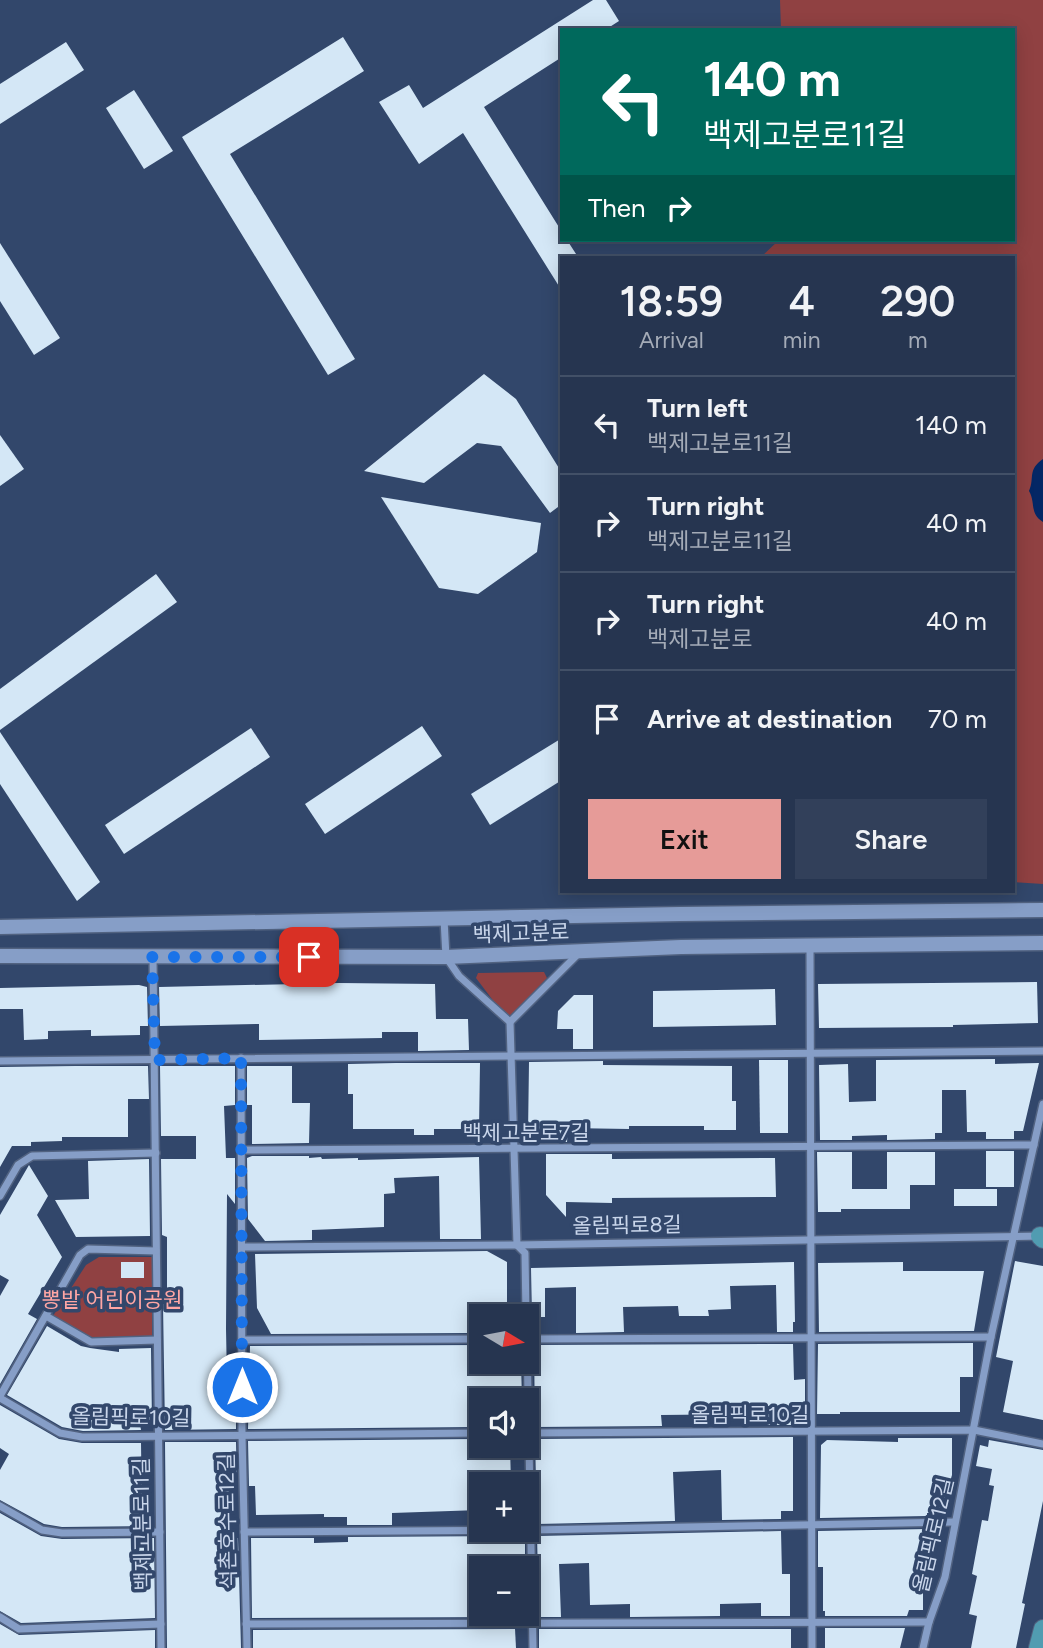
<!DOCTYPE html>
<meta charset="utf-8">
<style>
:root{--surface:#263550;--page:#32405a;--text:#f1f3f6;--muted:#a4abb7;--line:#425067;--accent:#e69b98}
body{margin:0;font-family:Figtree,"Noto Sans KR",sans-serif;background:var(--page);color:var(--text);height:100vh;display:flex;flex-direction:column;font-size:26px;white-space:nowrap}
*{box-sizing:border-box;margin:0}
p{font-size:23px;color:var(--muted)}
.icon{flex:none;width:38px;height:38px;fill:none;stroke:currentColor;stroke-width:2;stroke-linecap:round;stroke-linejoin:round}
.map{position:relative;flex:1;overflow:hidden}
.panel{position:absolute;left:560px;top:256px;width:455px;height:637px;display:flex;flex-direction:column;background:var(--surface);border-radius:0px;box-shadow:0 4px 18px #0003,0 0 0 2px var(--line)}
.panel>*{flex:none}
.guide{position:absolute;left:560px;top:28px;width:455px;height:214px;border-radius:0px;box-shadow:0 4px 18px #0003,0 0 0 2px var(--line);background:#00695c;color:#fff;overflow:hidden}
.needle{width:46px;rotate:100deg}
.fabs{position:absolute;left:469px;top:1304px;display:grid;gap:14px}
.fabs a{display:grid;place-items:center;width:70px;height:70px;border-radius:0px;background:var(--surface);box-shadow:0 4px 18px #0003,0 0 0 2px var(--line);font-size:35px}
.pin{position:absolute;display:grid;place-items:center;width:60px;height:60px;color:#fff;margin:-30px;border-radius:14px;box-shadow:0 4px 10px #0006}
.me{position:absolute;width:77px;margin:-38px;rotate:0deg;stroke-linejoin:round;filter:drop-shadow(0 0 5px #0008)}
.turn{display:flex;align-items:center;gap:24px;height:147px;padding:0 28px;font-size:32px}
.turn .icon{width:91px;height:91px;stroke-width:2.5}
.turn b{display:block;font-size:49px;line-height:60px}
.then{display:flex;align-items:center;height:66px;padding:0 28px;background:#0003;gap:14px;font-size:26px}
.eta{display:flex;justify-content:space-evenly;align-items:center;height:119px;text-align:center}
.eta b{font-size:42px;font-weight:600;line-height:49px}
.button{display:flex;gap:14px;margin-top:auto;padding:14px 28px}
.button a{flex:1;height:80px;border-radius:0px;background:var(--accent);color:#111;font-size:28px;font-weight:600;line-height:80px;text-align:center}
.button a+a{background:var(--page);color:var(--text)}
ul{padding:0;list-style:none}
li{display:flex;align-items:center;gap:21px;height:98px;padding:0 28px;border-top:2px solid var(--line)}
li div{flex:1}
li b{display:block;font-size:26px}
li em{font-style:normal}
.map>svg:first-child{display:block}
.green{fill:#904142}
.water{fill:#042765}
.building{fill:#d4e7f6}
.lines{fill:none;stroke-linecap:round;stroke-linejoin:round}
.street-casing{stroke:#516280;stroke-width:10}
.secondary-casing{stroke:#516280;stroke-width:17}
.primary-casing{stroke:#516280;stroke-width:20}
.street{stroke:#869ec7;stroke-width:7}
.secondary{stroke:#869ec7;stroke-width:14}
.primary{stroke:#519cb1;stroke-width:18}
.route{stroke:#1a73e8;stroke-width:12;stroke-dasharray:0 21.6}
.labels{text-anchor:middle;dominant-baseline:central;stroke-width:7;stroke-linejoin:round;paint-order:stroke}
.street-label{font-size:21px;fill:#c9d6eb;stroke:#32476b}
.park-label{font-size:21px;fill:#ffa6a4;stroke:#32476b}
</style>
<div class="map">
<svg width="1043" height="1648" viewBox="0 0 1043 1648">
<rect width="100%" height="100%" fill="#32476b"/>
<g class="green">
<polygon points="780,0 1043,0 1043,884 1013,882 1013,257 761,257 779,240 1013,240 1013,30 781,30"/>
<polygon points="544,972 547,978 512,1015 504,1015 476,978 478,973"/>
<polygon points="99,1257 152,1257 152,1336 95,1339 53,1316 86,1265"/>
</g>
<path class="water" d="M1043,459V522C1029,513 1036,503 1029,491C1035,478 1027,470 1043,459Z"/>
<g class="building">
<polygon points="593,0 606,0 619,21 605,30 562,30 562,57 484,107 562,232 562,240 567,240 578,257 562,257 562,291 463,133 419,164 379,102 409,85 423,108"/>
<polygon points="343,37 364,71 230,154 355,359 328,375 182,137"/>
<polygon points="66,42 84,70 0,124 0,84"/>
<polygon points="134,90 173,151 144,169 106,108"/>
<polygon points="0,243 60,338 34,355 0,301"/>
<polygon points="484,374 516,399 562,473 562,504 550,513 501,446 477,443 424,483 364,471"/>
<polygon points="0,435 24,469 0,486"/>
<polygon points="381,497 541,523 537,552 478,594 439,588"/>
<polygon points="156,574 177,602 0,730 0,689"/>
<polygon points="422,726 442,756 325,834 305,804"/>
<polygon points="251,728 270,757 124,854 105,825"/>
<polygon points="0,732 100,882 77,901 0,784"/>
<polygon points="562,738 562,780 490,825 471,794"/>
<polygon points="1037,982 1038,1023 953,1025 953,1027 819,1028 818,984"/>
<polygon points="339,983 435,984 436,1019 468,1019 469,1050 418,1051 418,1032 382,1032 382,1038 259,1040 259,1024 160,1026 159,987"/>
<polygon points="139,985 147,987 148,1026 140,1026 140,1035 91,1036 91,1030 48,1031 48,1039 24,1040 23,1009 0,1009 0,988"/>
<polygon points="775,989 776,1025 653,1027 653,991"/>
<polygon points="574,995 593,995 593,1049 573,1049 573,1029 557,1029 558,1011"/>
<polygon points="995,1059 995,1064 1039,1063 1023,1131 1014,1131 1014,1139 986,1139 986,1132 967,1132 966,1090 942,1090 942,1133 935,1133 935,1139 887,1140 887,1135 852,1136 852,1140 820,1140 819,1065 848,1064 849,1102 876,1101 876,1060"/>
<polygon points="759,1060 788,1060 788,1133 760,1133"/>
<polygon points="603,1061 603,1065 732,1066 732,1101 736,1101 736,1130 704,1130 704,1126 629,1126 629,1129 568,1128 567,1142 546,1142 546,1134 528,1134 529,1062"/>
<polygon points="396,1063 480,1063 479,1129 434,1129 434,1135 414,1135 414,1129 353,1129 353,1094 348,1094 348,1064"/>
<polygon points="75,1066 148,1066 149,1099 128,1099 128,1137 62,1137 62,1141 31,1142 31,1146 12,1146 0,1167 0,1067"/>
<polygon points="160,1066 235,1066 235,1105 224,1106 226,1158 235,1158 235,1204 227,1194 226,1329 227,1380 236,1380 236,1429 165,1430 163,1304 167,1304 167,1237 162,1235 161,1159 196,1159 196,1136 161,1136"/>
<polygon points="247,1066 292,1066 292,1103 310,1103 309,1143 252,1144 252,1105 247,1105"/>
<rect x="986" y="1151" width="28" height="36"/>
<polygon points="817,1152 852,1152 852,1189 887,1189 887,1152 935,1152 935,1185 910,1185 910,1209 841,1209 841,1212 818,1212"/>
<polygon points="546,1154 612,1154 612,1159 775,1158 776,1197 612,1198 612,1203 566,1202 566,1217 546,1195"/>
<polygon points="252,1156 309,1156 309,1158 321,1157 322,1159 358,1158 358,1160 479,1157 481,1239 440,1239 439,1176 394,1178 395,1193 384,1194 384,1227 312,1230 312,1240 265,1241 248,1219 247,1158"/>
<polygon points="149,1159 150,1236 76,1237 55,1200 89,1199 88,1161"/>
<polygon points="29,1165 48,1196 37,1215 62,1257 28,1314 37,1319 0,1384 0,1296 9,1280 0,1275 0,1215"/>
<rect x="954" y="1189" width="43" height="17"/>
<polygon points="487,1251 507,1262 507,1314 470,1314 470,1333 271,1334 257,1308 255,1254"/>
<polygon points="1015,1261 1043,1266 1043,1420 1003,1412 1013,1361 996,1357"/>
<rect x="121" y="1262" width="23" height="16"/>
<polygon points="794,1262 795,1322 793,1322 793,1332 777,1332 776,1285 730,1286 731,1309 708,1310 709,1316 679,1316 678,1306 623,1307 624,1332 576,1333 576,1287 545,1288 545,1317 532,1317 531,1268"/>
<polygon points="903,1262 903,1271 984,1271 974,1331 819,1332 818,1263"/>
<polygon points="47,1326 81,1346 90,1348 119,1352 119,1349 151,1348 152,1424 140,1424 141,1430 83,1431 62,1427 7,1395"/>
<polygon points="973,1343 973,1377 960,1377 960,1412 840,1412 840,1414 817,1414 818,1344"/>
<polygon points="793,1344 794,1380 805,1379 805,1414 793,1415 793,1425 756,1425 756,1414 661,1415 662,1426 535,1427 534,1345"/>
<polygon points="481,1345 481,1362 521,1362 522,1400 480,1400 481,1418 474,1418 474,1427 248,1429 250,1346"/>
<polygon points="0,1405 59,1439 82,1443 141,1443 142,1518 153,1518 153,1526 62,1527 44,1524 0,1500 0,1470 9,1454 0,1448"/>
<polygon points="793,1437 793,1511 781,1511 781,1519 722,1520 721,1470 673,1472 675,1521 537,1524 535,1439"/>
<polygon points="898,1438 952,1438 952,1475 941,1513 927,1513 927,1516 820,1518 821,1445 827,1440 898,1442"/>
<polygon points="475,1439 475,1446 510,1446 511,1484 479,1484 480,1510 392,1513 392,1525 347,1525 347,1517 324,1517 324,1514 256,1515 255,1486 249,1486 248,1441"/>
<polygon points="989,1440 1043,1450 1043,1501 1022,1603 1025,1604 1016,1648 971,1648 977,1616 969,1614 977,1576 972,1574 982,1520 988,1521 994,1486 989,1485 992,1469 976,1466 980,1445 988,1447"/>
<polygon points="165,1442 236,1442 237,1486 232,1486 231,1538 238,1538 241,1648 167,1648"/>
<polygon points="0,1513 41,1536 62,1539 154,1538 155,1618 21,1623 0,1611"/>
<polygon points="927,1529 927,1563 923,1563 923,1610 909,1610 907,1616 825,1616 825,1611 823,1611 823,1567 818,1567 818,1531"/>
<polygon points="781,1531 782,1574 790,1574 790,1616 761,1616 761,1603 720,1604 720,1616 630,1617 630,1604 590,1605 589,1563 559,1564 561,1617 539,1617 537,1536"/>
<polygon points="525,1536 525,1568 481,1568 481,1614 515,1614 515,1617 252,1618 251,1538 314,1538 314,1543 348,1542 348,1537"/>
<polygon points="0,1624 19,1635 155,1630 155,1648 0,1648"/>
<polygon points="825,1628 905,1628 900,1648 825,1648"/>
<polygon points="515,1629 516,1648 253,1648 253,1630"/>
<rect x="539" y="1629" width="252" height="19"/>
</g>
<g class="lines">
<defs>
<g id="street">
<polyline points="444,919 446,957 459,976 510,1022 517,1245 525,1253 526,1316"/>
<polyline points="810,946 812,1648"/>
<polyline points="153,957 161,1648"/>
<polyline points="510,1022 579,953"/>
<polyline points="241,1058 242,1435 247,1648"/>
<polyline points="0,1061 1043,1051"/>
<polyline points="241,1150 1034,1145"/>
<polyline points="0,1196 18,1165 32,1156 156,1153"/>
<polyline points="242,1247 517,1245 1040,1236"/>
<polyline points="46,1316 91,1342 157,1340"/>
<polyline points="527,1339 991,1337"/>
<polyline points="242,1340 481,1339"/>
<polyline points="527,1344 533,1648"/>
<polyline points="0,1396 80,1255 88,1249 156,1251"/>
<polyline points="0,1398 60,1433 82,1437 481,1433"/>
<polyline points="527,1433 974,1430 1043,1444"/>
<polyline points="0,1506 42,1530 62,1533 160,1532"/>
<polyline points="244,1532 531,1530 954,1522"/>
<polyline points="0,1617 19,1629 161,1624"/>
<polyline points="246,1624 929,1622"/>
<polyline points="923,1648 929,1622 945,1577 991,1337 1043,1104"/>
</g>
<g id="secondary">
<polyline points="0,927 680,914 1043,910"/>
<polyline points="0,956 446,957 681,947 1043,943"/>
</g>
<g id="primary">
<polyline points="1040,1236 1043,1239"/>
<polyline points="1038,1648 1043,1629"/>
</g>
</defs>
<use href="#street" class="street-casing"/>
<use href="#secondary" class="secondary-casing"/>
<use href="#primary" class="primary-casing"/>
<use href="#street" class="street"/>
<use href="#secondary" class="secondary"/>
<use href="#primary" class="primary"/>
</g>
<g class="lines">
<polyline class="route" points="242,1387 241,1058 155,1060 152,957 309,957"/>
</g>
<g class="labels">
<g class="street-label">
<text transform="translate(521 933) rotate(-2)">백제고분로</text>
<text x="526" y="1132">백제고분로7길</text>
<text transform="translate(627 1225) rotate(-1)">올림픽로8길</text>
<text x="750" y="1414">올림픽로10길</text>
<text transform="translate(131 1417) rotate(1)">올림픽로10길</text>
<text transform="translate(227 1521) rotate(-91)">석촌호수로12길</text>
<text transform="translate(142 1524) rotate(-91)">백제고분로11길</text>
<text transform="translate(933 1535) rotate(-77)">올림픽로12길</text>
</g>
<g class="park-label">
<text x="112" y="1299">뽕밭 어린이공원</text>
</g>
</g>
</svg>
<div class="fabs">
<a><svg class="needle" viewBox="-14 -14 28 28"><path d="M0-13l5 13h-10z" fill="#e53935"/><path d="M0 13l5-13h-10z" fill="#a4abb7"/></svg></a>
<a><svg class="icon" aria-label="sound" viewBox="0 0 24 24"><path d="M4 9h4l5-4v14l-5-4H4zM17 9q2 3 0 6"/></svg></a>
<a>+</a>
<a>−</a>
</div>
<div class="pin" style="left:309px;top:957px;background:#d93025"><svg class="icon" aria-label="arrive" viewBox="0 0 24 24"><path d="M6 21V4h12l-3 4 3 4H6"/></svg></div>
<svg class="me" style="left:242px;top:1387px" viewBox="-20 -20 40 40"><circle r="17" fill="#1a73e8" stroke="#fff" stroke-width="3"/><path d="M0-11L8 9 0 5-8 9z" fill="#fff"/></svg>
<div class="guide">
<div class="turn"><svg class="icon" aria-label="left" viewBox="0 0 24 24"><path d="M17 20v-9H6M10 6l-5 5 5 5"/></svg><div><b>140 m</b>백제고분로11길</div></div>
<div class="then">Then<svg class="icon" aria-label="right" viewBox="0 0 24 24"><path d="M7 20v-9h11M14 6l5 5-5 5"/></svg></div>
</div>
<section class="panel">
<div class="eta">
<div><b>18:59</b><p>Arrival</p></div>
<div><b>4</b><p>min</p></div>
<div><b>290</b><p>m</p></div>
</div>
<ul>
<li><svg class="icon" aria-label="left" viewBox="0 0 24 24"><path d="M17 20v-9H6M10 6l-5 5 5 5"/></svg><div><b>Turn left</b><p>백제고분로11길</p></div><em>140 m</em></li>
<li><svg class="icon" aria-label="right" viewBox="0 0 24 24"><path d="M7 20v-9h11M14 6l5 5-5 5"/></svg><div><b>Turn right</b><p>백제고분로11길</p></div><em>40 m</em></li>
<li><svg class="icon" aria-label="right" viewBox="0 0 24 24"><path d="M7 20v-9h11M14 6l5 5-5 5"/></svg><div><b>Turn right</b><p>백제고분로</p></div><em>40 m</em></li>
<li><svg class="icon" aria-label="arrive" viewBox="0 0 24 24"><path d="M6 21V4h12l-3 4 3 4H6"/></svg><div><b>Arrive at destination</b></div><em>70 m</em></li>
</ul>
<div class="button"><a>Exit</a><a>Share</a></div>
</section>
</div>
